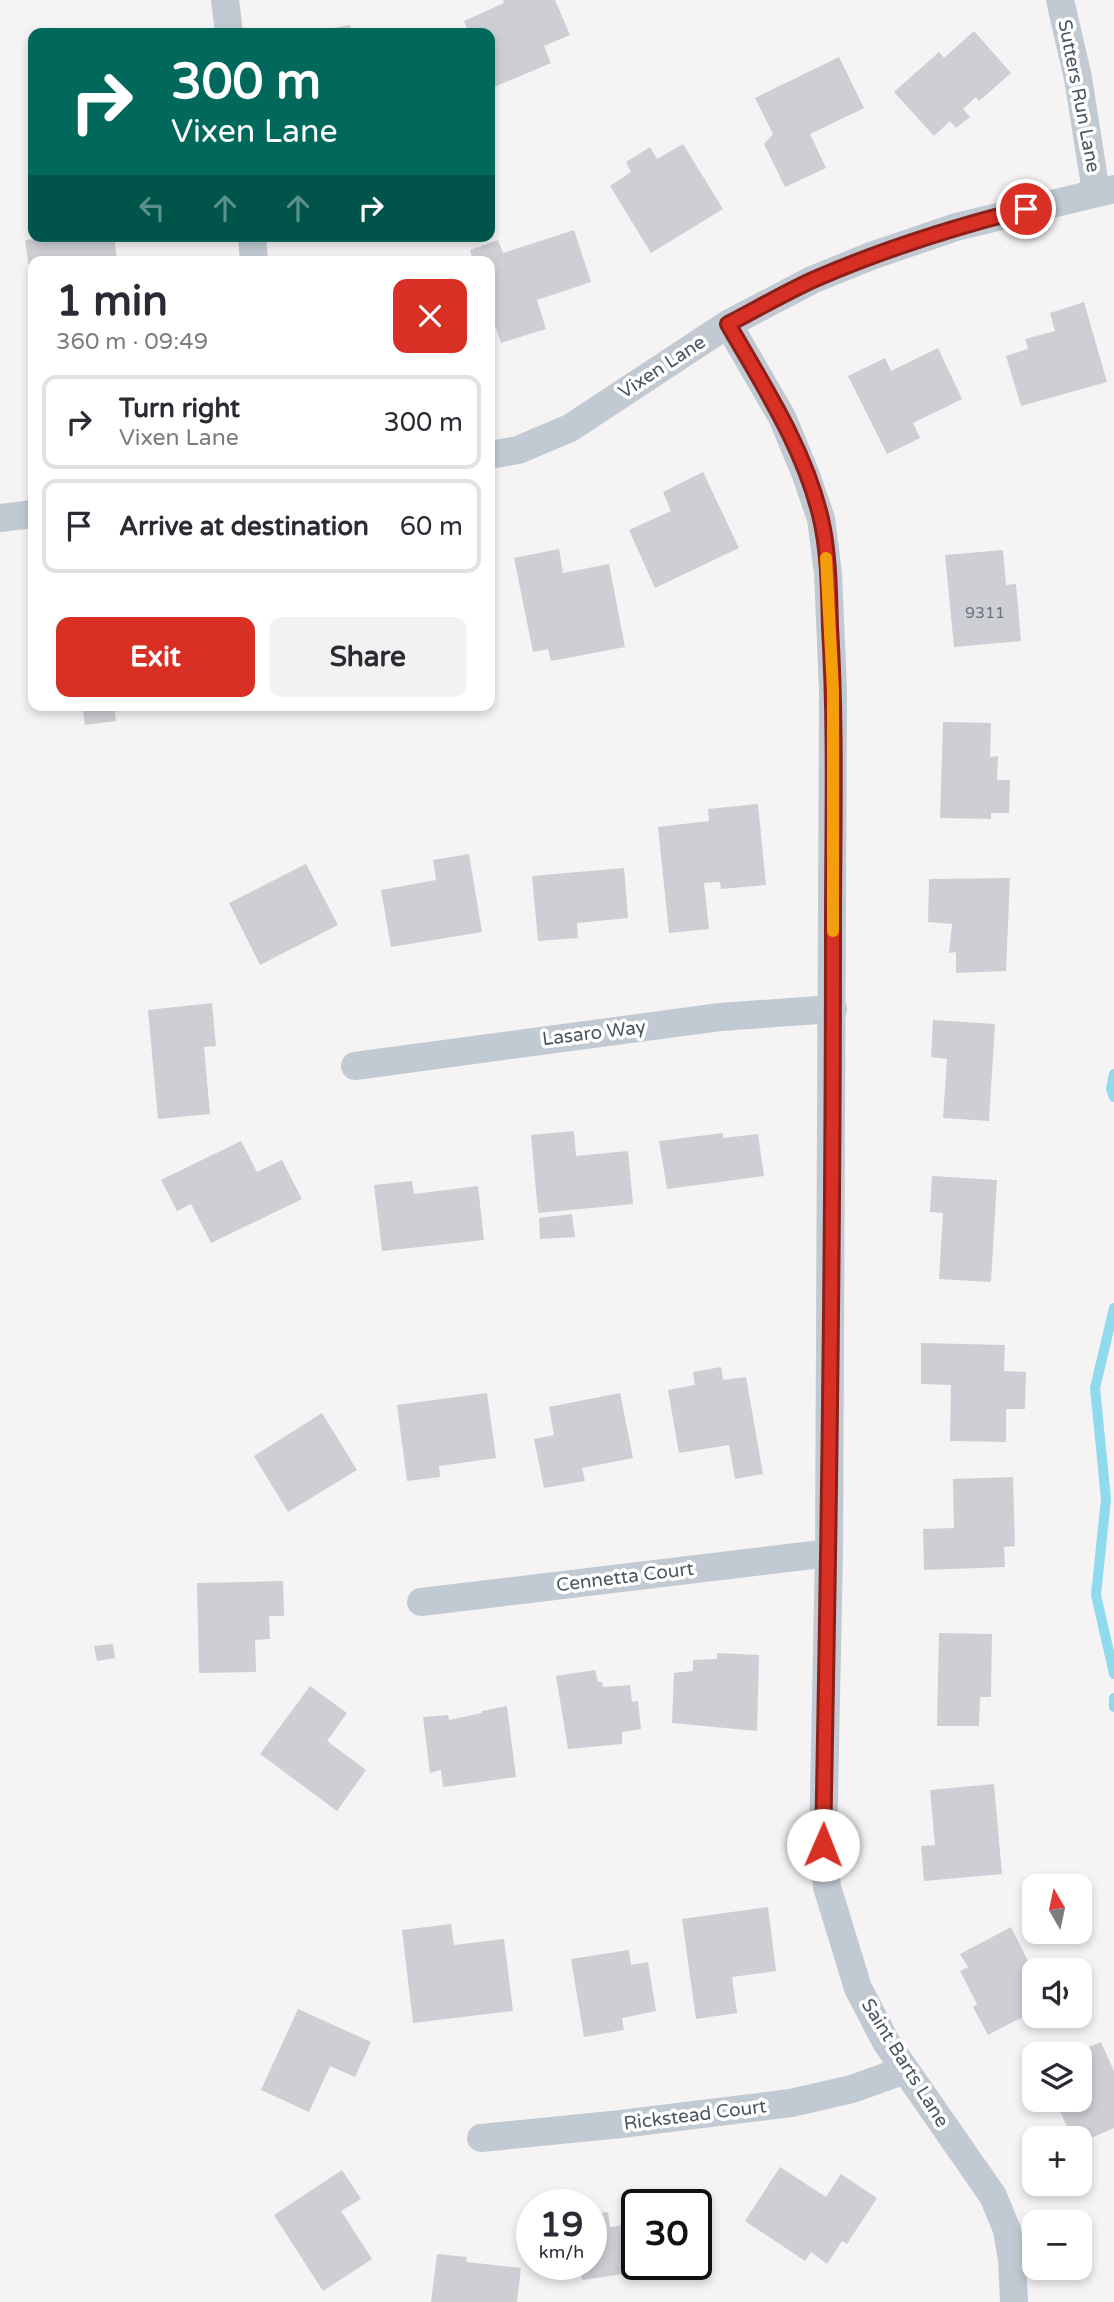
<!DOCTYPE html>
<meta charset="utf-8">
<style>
:root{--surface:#fff;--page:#f2f2f3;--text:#2b2b33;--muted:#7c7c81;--line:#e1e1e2;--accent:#d93025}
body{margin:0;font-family:"Varela Round",sans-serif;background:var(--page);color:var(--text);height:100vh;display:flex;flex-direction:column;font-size:26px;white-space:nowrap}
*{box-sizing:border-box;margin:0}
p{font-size:23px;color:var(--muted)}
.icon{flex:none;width:38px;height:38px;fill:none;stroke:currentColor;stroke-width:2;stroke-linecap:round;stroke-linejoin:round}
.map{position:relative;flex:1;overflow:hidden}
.side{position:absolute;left:28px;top:256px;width:467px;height:455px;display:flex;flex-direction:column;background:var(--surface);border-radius:14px;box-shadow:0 4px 10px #0003}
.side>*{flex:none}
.banner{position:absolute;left:28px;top:28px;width:467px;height:214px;border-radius:14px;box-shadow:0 4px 10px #0003;background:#00695c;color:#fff;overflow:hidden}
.needle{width:46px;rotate:351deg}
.tools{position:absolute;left:1022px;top:1874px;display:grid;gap:14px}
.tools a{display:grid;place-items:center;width:70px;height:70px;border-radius:14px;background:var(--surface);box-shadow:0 4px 10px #0003;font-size:35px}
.speed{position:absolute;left:516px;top:2189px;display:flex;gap:14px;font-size:35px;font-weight:700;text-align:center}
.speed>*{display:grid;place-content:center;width:91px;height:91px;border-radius:50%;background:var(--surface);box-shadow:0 4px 10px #0003;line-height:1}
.speed small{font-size:18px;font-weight:400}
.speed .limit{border:4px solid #111;border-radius:10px;background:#fff;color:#111}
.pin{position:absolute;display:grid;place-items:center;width:60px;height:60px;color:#fff;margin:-30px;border:4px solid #fff;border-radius:50%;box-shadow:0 2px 7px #0007}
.me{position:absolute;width:77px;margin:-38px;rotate:1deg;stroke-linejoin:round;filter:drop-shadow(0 0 5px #0008)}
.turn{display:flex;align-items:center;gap:24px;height:147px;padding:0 28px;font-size:32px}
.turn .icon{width:91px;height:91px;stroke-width:2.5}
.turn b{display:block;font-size:49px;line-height:60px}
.lanes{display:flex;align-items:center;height:66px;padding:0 28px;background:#0003;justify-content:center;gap:35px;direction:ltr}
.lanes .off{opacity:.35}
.round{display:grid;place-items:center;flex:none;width:74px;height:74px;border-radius:14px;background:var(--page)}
.overview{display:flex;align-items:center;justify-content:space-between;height:119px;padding:0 28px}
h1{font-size:42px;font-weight:800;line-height:52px}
.button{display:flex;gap:14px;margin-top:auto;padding:14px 28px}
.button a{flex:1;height:80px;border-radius:14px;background:var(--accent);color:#fff;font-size:28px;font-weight:800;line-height:80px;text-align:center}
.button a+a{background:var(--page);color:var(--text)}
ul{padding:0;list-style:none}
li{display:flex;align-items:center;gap:21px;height:94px;margin:0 14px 10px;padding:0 14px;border:4px solid var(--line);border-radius:14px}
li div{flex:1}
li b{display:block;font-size:26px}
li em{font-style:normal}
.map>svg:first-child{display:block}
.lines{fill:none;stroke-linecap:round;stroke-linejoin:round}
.stream{stroke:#90daee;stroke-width:10}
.building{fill:#cdcfd5}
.street{stroke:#c1cad2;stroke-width:28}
.route-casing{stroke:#8d1f18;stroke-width:18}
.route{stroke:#d93025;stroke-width:12}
.slow{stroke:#f59e0b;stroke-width:12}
.labels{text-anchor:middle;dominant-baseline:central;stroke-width:7;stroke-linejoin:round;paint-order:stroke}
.number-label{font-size:16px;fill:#6b747e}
.street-label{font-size:19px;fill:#4a5661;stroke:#fff}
</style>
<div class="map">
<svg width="1114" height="2302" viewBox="0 0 1114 2302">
<rect width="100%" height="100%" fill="#f5f3f3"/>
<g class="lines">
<g class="stream">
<polyline points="1114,1074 1111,1089 1114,1097"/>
<polyline points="1114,1308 1095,1388 1106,1499 1096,1595 1114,1674"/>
<polyline points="1114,1698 1114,1707"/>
</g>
</g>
<g class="building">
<polygon points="503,0 555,0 570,35 544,46 551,63 492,88 490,83 490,33 469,33 464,21 504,3"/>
<polygon points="350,25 351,33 310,33 310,32"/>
<polygon points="974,31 1011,73 979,101 976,97 963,109 970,117 956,128 950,121 934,136 894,92 939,52 944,58"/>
<polygon points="839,57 864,108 810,134 826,168 785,187 764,144 773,134 755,98"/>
<polygon points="683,144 723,209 651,253 610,186 631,172 626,162 650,147 657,159"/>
<polygon points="574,230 591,282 537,300 546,329 501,343 490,311 490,261 473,261 470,250 498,240 503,253"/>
<polygon points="34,236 114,236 117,261 33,261 32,290 25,240 34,239"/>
<polygon points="1084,302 1107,382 1021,406 1006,356 1028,349 1025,339 1055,331 1050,313"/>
<polygon points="938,348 962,399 913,423 920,438 887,454 848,376 885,358 891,371"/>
<polygon points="703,472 739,548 655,588 629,530 671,511 663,492"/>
<polygon points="559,549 563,573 609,564 625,647 551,661 548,649 533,652 514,558"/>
<polygon points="1003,550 1006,585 1016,584 1021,641 954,647 945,555"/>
<polygon points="82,705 114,705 116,721 85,725"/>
<polygon points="943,722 991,723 990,757 998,756 997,780 1010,780 1009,813 991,813 991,819 940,818"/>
<polygon points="758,804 766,885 721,889 720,882 704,883 709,929 669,933 658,827 709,821 708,809"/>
<polygon points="469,854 482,932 391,947 381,890 436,880 433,860"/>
<polygon points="306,864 338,925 260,965 229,903"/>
<polygon points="624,868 628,918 577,923 578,938 538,941 532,876"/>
<polygon points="1010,878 1006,971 956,973 956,952 949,953 952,924 928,922 929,879"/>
<polygon points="212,1003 216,1046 204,1047 210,1114 158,1119 148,1010"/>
<polygon points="933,1020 995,1024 989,1121 943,1118 947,1059 931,1057"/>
<polygon points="574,1131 576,1156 628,1151 633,1204 538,1213 531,1135"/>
<polygon points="723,1133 723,1138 758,1134 764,1176 667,1189 659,1141"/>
<polygon points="241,1141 257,1172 282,1160 302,1199 211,1243 191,1204 177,1211 161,1180"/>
<polygon points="932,1176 997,1180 991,1282 939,1279 943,1213 930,1212"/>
<polygon points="412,1181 414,1194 478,1186 484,1240 382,1251 374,1185"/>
<polygon points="572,1214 575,1237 540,1239 539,1218"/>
<polygon points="921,1343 1005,1345 1004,1371 1026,1372 1025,1409 1006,1409 1006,1442 950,1441 951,1385 921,1384"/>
<polygon points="721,1367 723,1380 746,1377 763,1474 735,1479 729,1445 679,1453 668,1390 695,1385 693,1372"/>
<polygon points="487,1393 496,1458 439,1466 440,1477 407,1481 397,1405"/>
<polygon points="620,1393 633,1458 582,1468 585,1481 544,1488 534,1439 554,1435 549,1407"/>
<polygon points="322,1413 357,1470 288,1512 254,1456"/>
<polygon points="1013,1477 1015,1546 1004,1547 1005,1567 924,1570 923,1529 954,1528 953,1479"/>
<polygon points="283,1581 284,1616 269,1616 270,1639 255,1640 256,1672 199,1673 197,1583"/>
<polygon points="939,1633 992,1634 991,1697 980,1697 979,1726 937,1726"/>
<polygon points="113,1644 115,1658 97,1661 94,1646"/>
<polygon points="717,1653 759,1655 757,1731 672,1723 674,1673 693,1671 693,1660 717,1659"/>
<polygon points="595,1670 598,1682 602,1682 603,1687 630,1685 632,1702 638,1701 641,1729 622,1732 622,1744 568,1749 556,1676"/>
<polygon points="310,1686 347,1713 327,1741 366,1770 337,1811 260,1754"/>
<polygon points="507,1706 516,1777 443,1787 441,1770 430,1773 423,1717 448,1715 449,1720 482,1713 482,1711"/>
<polygon points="994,1784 1002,1874 924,1881 921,1846 935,1845 930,1790"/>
<polygon points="768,1907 776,1971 732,1977 737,2013 696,2019 682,1919"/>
<polygon points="451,1924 454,1945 504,1939 513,2011 413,2023 402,1930"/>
<polygon points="1011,1927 1034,1973 1034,2011 988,2035 973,2007 977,2004 960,1971 968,1967 960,1954"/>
<polygon points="629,1950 631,1965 648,1962 656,2011 622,2018 624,2030 584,2037 571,1959"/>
<polygon points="298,2009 371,2042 355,2077 330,2066 309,2112 261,2090"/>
<polygon points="1101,2042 1114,2071 1114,2128 1080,2143 1080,2138 1072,2138 1056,2102 1080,2100 1080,2054 1071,2054"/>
<polygon points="780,2167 826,2197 841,2174 877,2198 847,2244 842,2241 827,2264 811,2252 805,2261 745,2221"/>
<polygon points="342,2170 361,2199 341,2211 372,2259 323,2291 274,2215"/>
<polygon points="608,2212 610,2227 637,2223 637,2264 664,2264 664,2268 582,2280 580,2264 592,2264 592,2214"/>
<polygon points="437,2254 467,2257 466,2262 521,2268 517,2302 431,2302"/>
</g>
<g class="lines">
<g class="street">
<polyline points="225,0 229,33"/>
<polyline points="1060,0 1078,78 1096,192"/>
<polyline points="252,236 254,261"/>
<polyline points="728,324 782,417 806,475 821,519 828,573 833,690 829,1553 823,1845 827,1887 858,1988 886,2042 993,2196 1007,2230 1012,2260 1014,2302"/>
<polyline points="490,455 518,450 570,428 728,324 812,280 871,256 956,227 1114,189"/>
<polyline points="0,518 33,514"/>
<polyline points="355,1066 720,1017 833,1009"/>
<polyline points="421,1602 829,1553"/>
<polyline points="481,2138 621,2124 791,2103 852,2089 905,2070"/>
</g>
</g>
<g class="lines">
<defs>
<path id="route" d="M823,1845C829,1540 833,1235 833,930C833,829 836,728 830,627C829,592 829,554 821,519C805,449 763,385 728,324C757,309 786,292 815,279C884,249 954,227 1026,209"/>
</defs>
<use href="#route" class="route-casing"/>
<use href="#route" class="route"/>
<polyline class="slow" points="826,558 833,690 833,931"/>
</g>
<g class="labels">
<g class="number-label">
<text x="985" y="613">9311</text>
</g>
<g class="street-label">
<text transform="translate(1079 96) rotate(79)">Sutters Run Lane</text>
<text transform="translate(662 367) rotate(-33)">Vixen Lane</text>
<text transform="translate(594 1033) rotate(-7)">Lasaro Way</text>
<text transform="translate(625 1577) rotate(-7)">Cennetta Court</text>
<text transform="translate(905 2063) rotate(58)">Saint Barts Lane</text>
<text transform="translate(695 2115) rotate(-7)">Rickstead Court</text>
</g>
</g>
</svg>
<div class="tools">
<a><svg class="needle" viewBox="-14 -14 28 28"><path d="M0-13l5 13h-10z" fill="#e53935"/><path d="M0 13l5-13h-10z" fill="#7c7c81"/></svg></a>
<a><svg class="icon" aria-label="sound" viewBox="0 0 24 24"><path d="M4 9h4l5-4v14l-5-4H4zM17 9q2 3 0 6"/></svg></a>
<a><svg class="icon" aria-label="layers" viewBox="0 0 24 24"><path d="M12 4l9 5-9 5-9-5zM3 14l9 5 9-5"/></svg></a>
<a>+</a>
<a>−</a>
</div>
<div class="speed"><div>19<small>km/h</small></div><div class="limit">30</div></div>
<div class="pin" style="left:1026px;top:209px;background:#d93025"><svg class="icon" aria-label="arrive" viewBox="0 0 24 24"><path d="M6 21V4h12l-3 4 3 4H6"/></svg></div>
<svg class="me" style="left:823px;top:1845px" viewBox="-20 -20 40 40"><circle r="19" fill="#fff"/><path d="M0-13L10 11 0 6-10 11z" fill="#d93025"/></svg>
<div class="banner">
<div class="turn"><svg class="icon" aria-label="right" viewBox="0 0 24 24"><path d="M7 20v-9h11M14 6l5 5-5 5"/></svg><div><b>300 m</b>Vixen Lane</div></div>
<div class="lanes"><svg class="icon off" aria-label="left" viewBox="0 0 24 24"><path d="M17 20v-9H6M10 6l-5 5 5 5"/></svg><svg class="icon off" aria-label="ahead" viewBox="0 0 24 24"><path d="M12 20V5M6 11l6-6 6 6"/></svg><svg class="icon off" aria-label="ahead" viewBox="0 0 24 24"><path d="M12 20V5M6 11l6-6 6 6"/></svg><svg class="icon" aria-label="right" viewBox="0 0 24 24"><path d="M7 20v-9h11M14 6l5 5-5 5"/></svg></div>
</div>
<section class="side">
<div class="overview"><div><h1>1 min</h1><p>360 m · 09:49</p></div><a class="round" style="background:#d93025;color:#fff"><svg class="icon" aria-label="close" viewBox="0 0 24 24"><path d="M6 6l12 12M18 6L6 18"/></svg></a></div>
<ul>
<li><svg class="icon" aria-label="right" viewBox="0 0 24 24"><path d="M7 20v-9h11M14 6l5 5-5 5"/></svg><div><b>Turn right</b><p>Vixen Lane</p></div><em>300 m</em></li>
<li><svg class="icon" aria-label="arrive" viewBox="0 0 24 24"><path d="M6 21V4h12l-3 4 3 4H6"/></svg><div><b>Arrive at destination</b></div><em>60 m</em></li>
</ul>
<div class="button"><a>Exit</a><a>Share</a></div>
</section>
</div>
